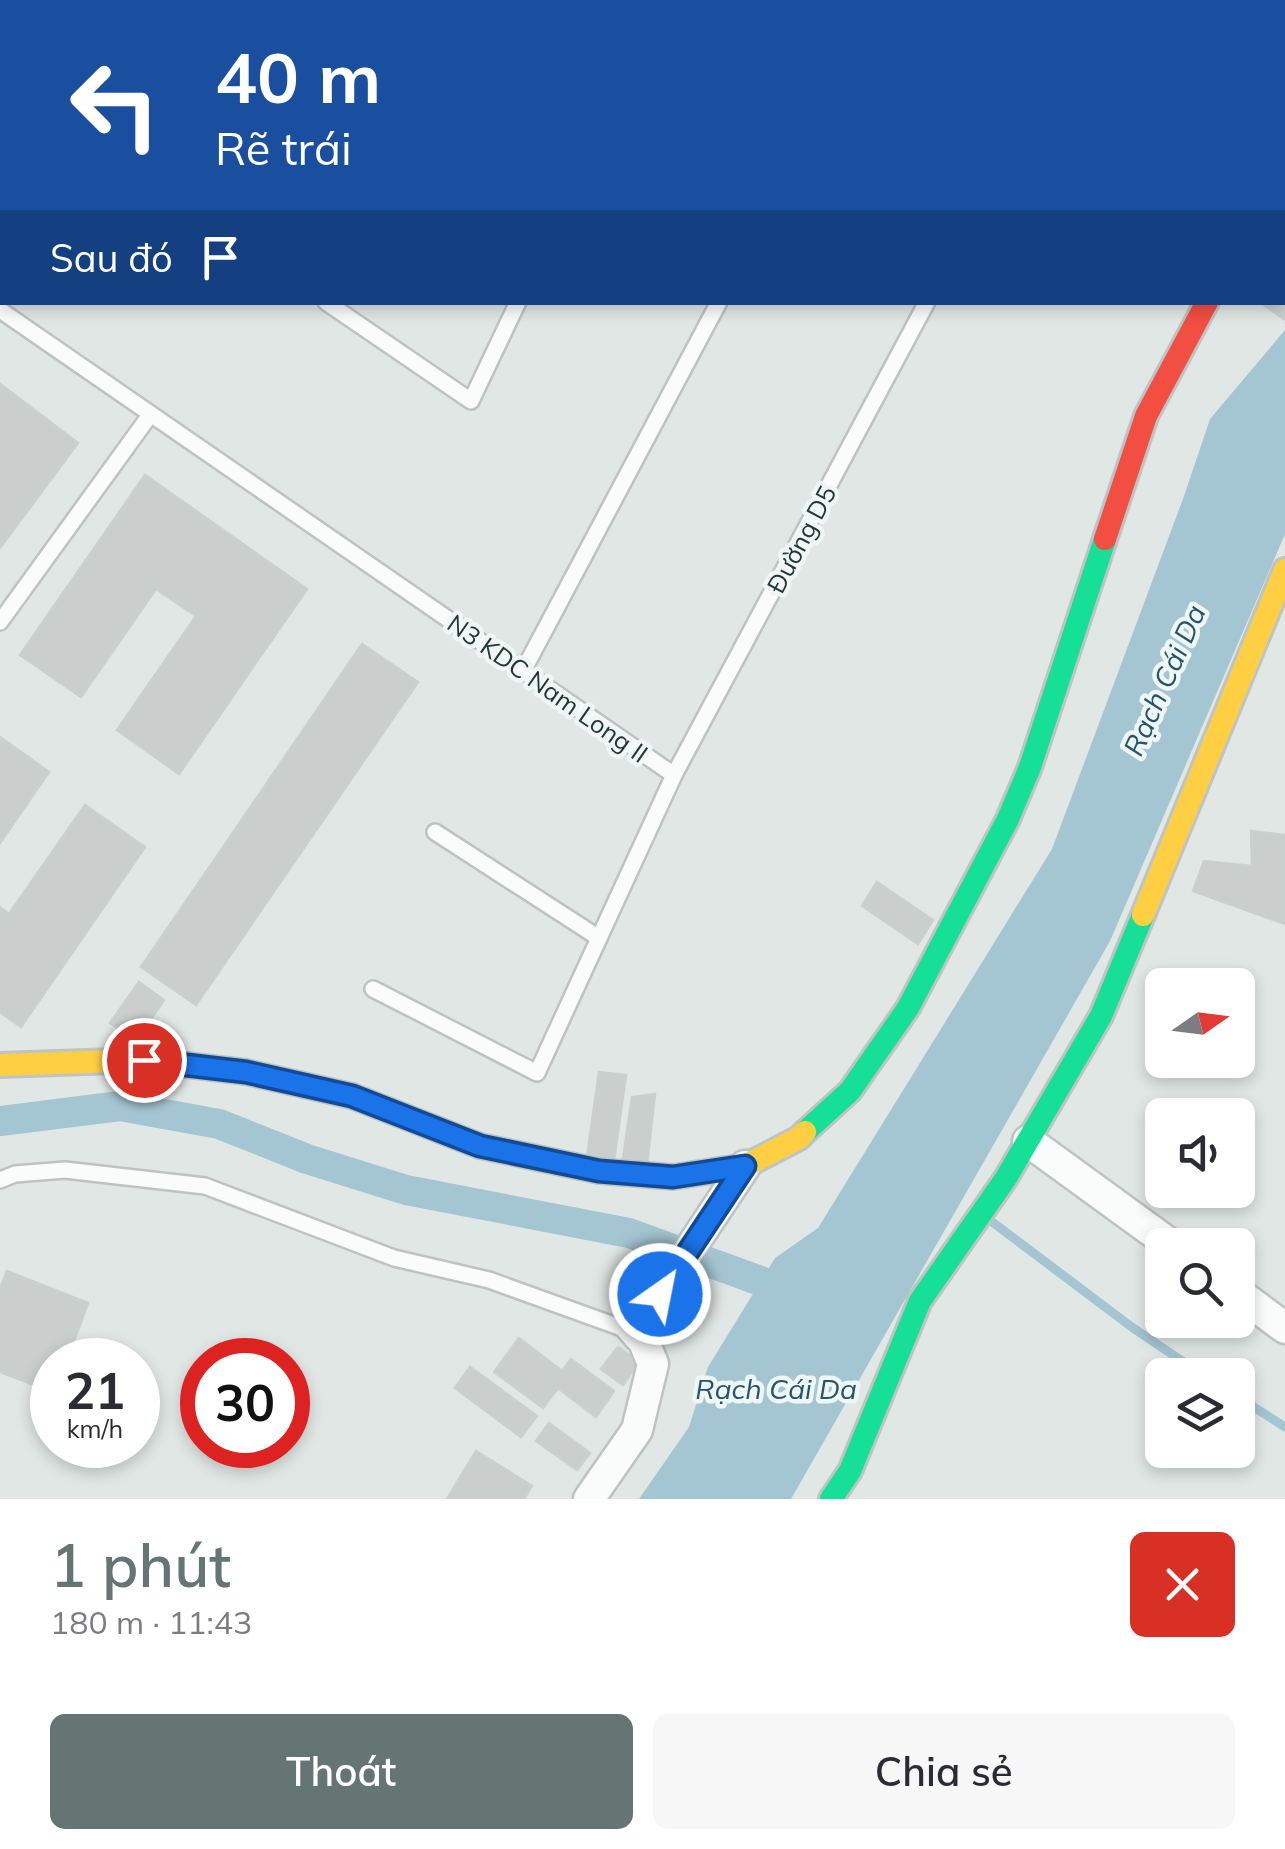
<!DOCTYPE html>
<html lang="vi">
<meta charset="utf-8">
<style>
:root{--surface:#fff;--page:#f7f7f7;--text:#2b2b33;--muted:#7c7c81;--accent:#647573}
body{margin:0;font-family:Mulish,sans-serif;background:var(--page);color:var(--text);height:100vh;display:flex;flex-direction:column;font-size:38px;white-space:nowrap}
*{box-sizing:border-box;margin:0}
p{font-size:32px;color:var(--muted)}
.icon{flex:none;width:55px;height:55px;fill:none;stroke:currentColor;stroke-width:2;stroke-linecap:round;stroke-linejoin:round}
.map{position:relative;height:1499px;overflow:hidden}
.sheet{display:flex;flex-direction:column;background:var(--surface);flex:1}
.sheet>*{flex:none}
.hud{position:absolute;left:0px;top:0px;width:1285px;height:305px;box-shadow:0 5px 15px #0003;background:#1a4fa0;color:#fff;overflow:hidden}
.needle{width:65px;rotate:76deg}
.controls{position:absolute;left:1145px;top:968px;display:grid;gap:20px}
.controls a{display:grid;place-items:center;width:110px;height:110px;border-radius:15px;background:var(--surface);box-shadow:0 5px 15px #0003;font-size:50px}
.speed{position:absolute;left:30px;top:1338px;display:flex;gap:20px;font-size:50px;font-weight:700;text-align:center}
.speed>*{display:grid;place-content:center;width:130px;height:130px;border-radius:50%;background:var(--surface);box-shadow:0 5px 15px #0003;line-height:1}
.speed small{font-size:25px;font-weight:400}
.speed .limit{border:15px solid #d22;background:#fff;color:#111}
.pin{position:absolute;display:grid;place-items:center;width:85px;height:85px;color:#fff;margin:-42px;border:5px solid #fff;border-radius:50%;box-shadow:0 2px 10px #0007}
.me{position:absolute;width:110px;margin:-55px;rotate:33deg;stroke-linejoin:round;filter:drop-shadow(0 0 8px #0008)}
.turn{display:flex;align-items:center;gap:35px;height:210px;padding:0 50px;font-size:45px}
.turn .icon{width:130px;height:130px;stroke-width:2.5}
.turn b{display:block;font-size:70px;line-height:85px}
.then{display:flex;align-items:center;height:95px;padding:0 50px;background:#0003;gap:20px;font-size:38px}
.round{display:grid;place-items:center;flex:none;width:105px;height:105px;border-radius:15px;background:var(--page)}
.summary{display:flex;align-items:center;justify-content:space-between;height:170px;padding:0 50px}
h1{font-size:60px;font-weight:600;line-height:75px;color:var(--accent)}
.cta{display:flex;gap:20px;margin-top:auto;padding:20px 50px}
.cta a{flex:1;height:115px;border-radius:15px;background:var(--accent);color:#fff;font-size:40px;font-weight:600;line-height:115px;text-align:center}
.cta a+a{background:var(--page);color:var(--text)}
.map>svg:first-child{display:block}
.water{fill:#a4c5d2}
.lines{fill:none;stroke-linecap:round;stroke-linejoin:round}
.stream{stroke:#a4c5d2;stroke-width:9}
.canal{stroke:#a4c5d2;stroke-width:30}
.building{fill:#cacfce;stroke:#cad0ce;stroke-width:2.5}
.lane-casing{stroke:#bec3c2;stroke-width:20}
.street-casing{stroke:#bec3c2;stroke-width:35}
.fast-casing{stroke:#bec4c3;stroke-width:28}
.slow-casing{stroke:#bec4c3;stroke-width:28}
.jam-casing{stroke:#bec4c3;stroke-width:28}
.lane{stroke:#fafbfb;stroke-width:15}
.street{stroke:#fafbfb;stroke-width:30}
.fast{stroke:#16e098;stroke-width:22}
.slow{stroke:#ffcf43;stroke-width:22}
.jam{stroke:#f24e42;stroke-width:22}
.route-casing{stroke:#114b97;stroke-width:25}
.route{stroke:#1a73e8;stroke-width:18}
.labels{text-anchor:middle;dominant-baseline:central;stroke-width:9;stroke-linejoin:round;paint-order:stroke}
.street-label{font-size:25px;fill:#213735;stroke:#eff6f4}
.water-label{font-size:28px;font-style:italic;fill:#21546e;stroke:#eff6f4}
</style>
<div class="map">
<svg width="1285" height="1499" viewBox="0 0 1285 1499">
<rect width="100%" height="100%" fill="#e1e7e5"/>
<polygon class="water" points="1285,330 1285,534 1110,941 791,1499 639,1499 689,1427 708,1367 775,1258 818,1228 1052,849 1183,499 1210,419"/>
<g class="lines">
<g class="stream">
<polyline points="991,1221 1133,1328 1203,1375"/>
<polyline points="1238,1397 1285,1427"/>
</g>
<g class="canal">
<polyline points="570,0 573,2"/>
<polyline points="0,1121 120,1106 219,1124 307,1159 406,1190 629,1233 799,1295"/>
</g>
</g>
<g class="building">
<polygon points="1285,278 1285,320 1260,302 1282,302 1282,281"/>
<polygon points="0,384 78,443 0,548"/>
<polygon points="145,475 307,589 179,774 117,730 196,616 156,589 81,697 20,655"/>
<polygon points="362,644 418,682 196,1005 141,967"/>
<polygon points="0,737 49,772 0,843"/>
<polygon points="85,805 145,847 21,1027 0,1012 0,907 9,914"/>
<polygon points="1251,831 1285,835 1285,924 1193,891 1204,861 1252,866"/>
<polygon points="877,882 933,920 918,944 862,906"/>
<polygon points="139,982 164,1000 136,1041 110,1023"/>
<polygon points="599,1072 626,1075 614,1161 587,1157"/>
<polygon points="655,1094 647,1165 622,1165 632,1097"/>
<polygon points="7,1271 88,1303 67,1360 52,1360 52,1392 0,1372 0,1289"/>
<polygon points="519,1338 562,1371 571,1359 614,1391 596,1417 558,1388 543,1408 494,1372"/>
<polygon points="618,1347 639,1362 623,1385 601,1369"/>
<polygon points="470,1367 537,1416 521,1437 455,1388"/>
<polygon points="549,1423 590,1453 577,1470 536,1441"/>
<polygon points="241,1445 272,1445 265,1458"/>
<polygon points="476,1451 532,1486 524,1499 447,1499"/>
</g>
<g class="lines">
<defs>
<g id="lane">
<polyline points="190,0 194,2"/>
<polyline points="482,0 486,2"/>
<polyline points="666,2 667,0"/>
<polyline points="879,2 880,0"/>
<polyline points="1089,2 1090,0"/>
<polyline points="0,81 2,83"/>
<polyline points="326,302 471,401 518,302"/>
<polyline points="0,310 674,775 537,1073 373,989"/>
<polyline points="0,622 150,415"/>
<polyline points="523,671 719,302"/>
<polyline points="674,775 927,302"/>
<polyline points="435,832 599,938"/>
<polyline points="0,1180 15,1174 65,1170 205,1186 394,1258 489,1280 622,1328 634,1342"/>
</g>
<g id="street">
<polyline points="1282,193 1285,190"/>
<polyline points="1028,1141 1171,1245"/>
<polyline points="1238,1293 1285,1328"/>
<polyline points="589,1499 637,1430 653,1364 638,1327 745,1166"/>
</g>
<g id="fast">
<polyline points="805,1132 850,1091 908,1008 1008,819 1030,767 1105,539"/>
<polyline points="831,1499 850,1471 920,1301 1006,1178 1101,1016 1143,915"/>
</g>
<g id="slow">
<polyline points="1143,915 1285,570"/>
<polyline points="0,1065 144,1060 246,1072 352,1096 480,1146 599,1171 673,1177 745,1166 799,1138 805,1132"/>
</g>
<polyline id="jam" points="1105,539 1146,416 1207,302"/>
</defs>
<use href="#lane" class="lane-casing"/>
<use href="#street" class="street-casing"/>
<use href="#fast" class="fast-casing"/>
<use href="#slow" class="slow-casing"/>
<use href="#jam" class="jam-casing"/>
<use href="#lane" class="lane"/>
<use href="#street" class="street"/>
<use href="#fast" class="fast"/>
<use href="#slow" class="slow"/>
<use href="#jam" class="jam"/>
</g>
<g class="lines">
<defs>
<polyline id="route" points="144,1060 246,1072 352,1096 480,1146 599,1171 673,1177 745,1166 660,1294"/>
</defs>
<use href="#route" class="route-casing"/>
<use href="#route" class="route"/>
</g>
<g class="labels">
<g class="street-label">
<text transform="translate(801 539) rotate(-62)">Đường D5</text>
<text transform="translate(548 688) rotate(35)">N3 KDC Nam Long II</text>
</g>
<g class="water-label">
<text transform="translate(1164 680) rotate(-66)">Rạch Cái Da</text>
<text x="776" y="1388">Rạch Cái Da</text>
</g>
</g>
</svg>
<div class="controls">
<a><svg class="needle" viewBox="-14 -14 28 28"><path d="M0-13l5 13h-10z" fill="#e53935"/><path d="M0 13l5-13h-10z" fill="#7c7c81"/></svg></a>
<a><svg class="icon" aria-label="sound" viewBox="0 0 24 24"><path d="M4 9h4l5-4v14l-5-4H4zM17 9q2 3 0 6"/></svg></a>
<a><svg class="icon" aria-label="search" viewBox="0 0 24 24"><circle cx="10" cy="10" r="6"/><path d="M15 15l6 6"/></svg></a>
<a><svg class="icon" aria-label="layers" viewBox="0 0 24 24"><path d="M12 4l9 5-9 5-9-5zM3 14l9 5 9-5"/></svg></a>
</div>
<div class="speed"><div>21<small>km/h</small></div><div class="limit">30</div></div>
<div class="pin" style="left:144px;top:1060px;background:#d93025"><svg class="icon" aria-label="arrive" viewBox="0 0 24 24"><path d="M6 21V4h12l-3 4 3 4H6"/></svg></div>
<svg class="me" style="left:660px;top:1294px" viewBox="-20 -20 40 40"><circle r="17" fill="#1a73e8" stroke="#fff" stroke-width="3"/><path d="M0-11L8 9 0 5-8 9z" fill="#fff"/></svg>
<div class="hud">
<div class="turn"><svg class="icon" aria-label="left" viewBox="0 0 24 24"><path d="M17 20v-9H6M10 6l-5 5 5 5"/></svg><div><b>40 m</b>Rẽ trái</div></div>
<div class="then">Sau đó<svg class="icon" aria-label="arrive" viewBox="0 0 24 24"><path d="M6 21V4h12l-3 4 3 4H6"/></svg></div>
</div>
</div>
<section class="sheet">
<div class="summary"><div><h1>1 phút</h1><p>180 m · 11:43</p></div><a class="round" style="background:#d93025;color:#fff"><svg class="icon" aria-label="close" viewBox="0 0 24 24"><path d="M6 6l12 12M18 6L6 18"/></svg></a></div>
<div class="cta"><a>Thoát</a><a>Chia sẻ</a></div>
</section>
